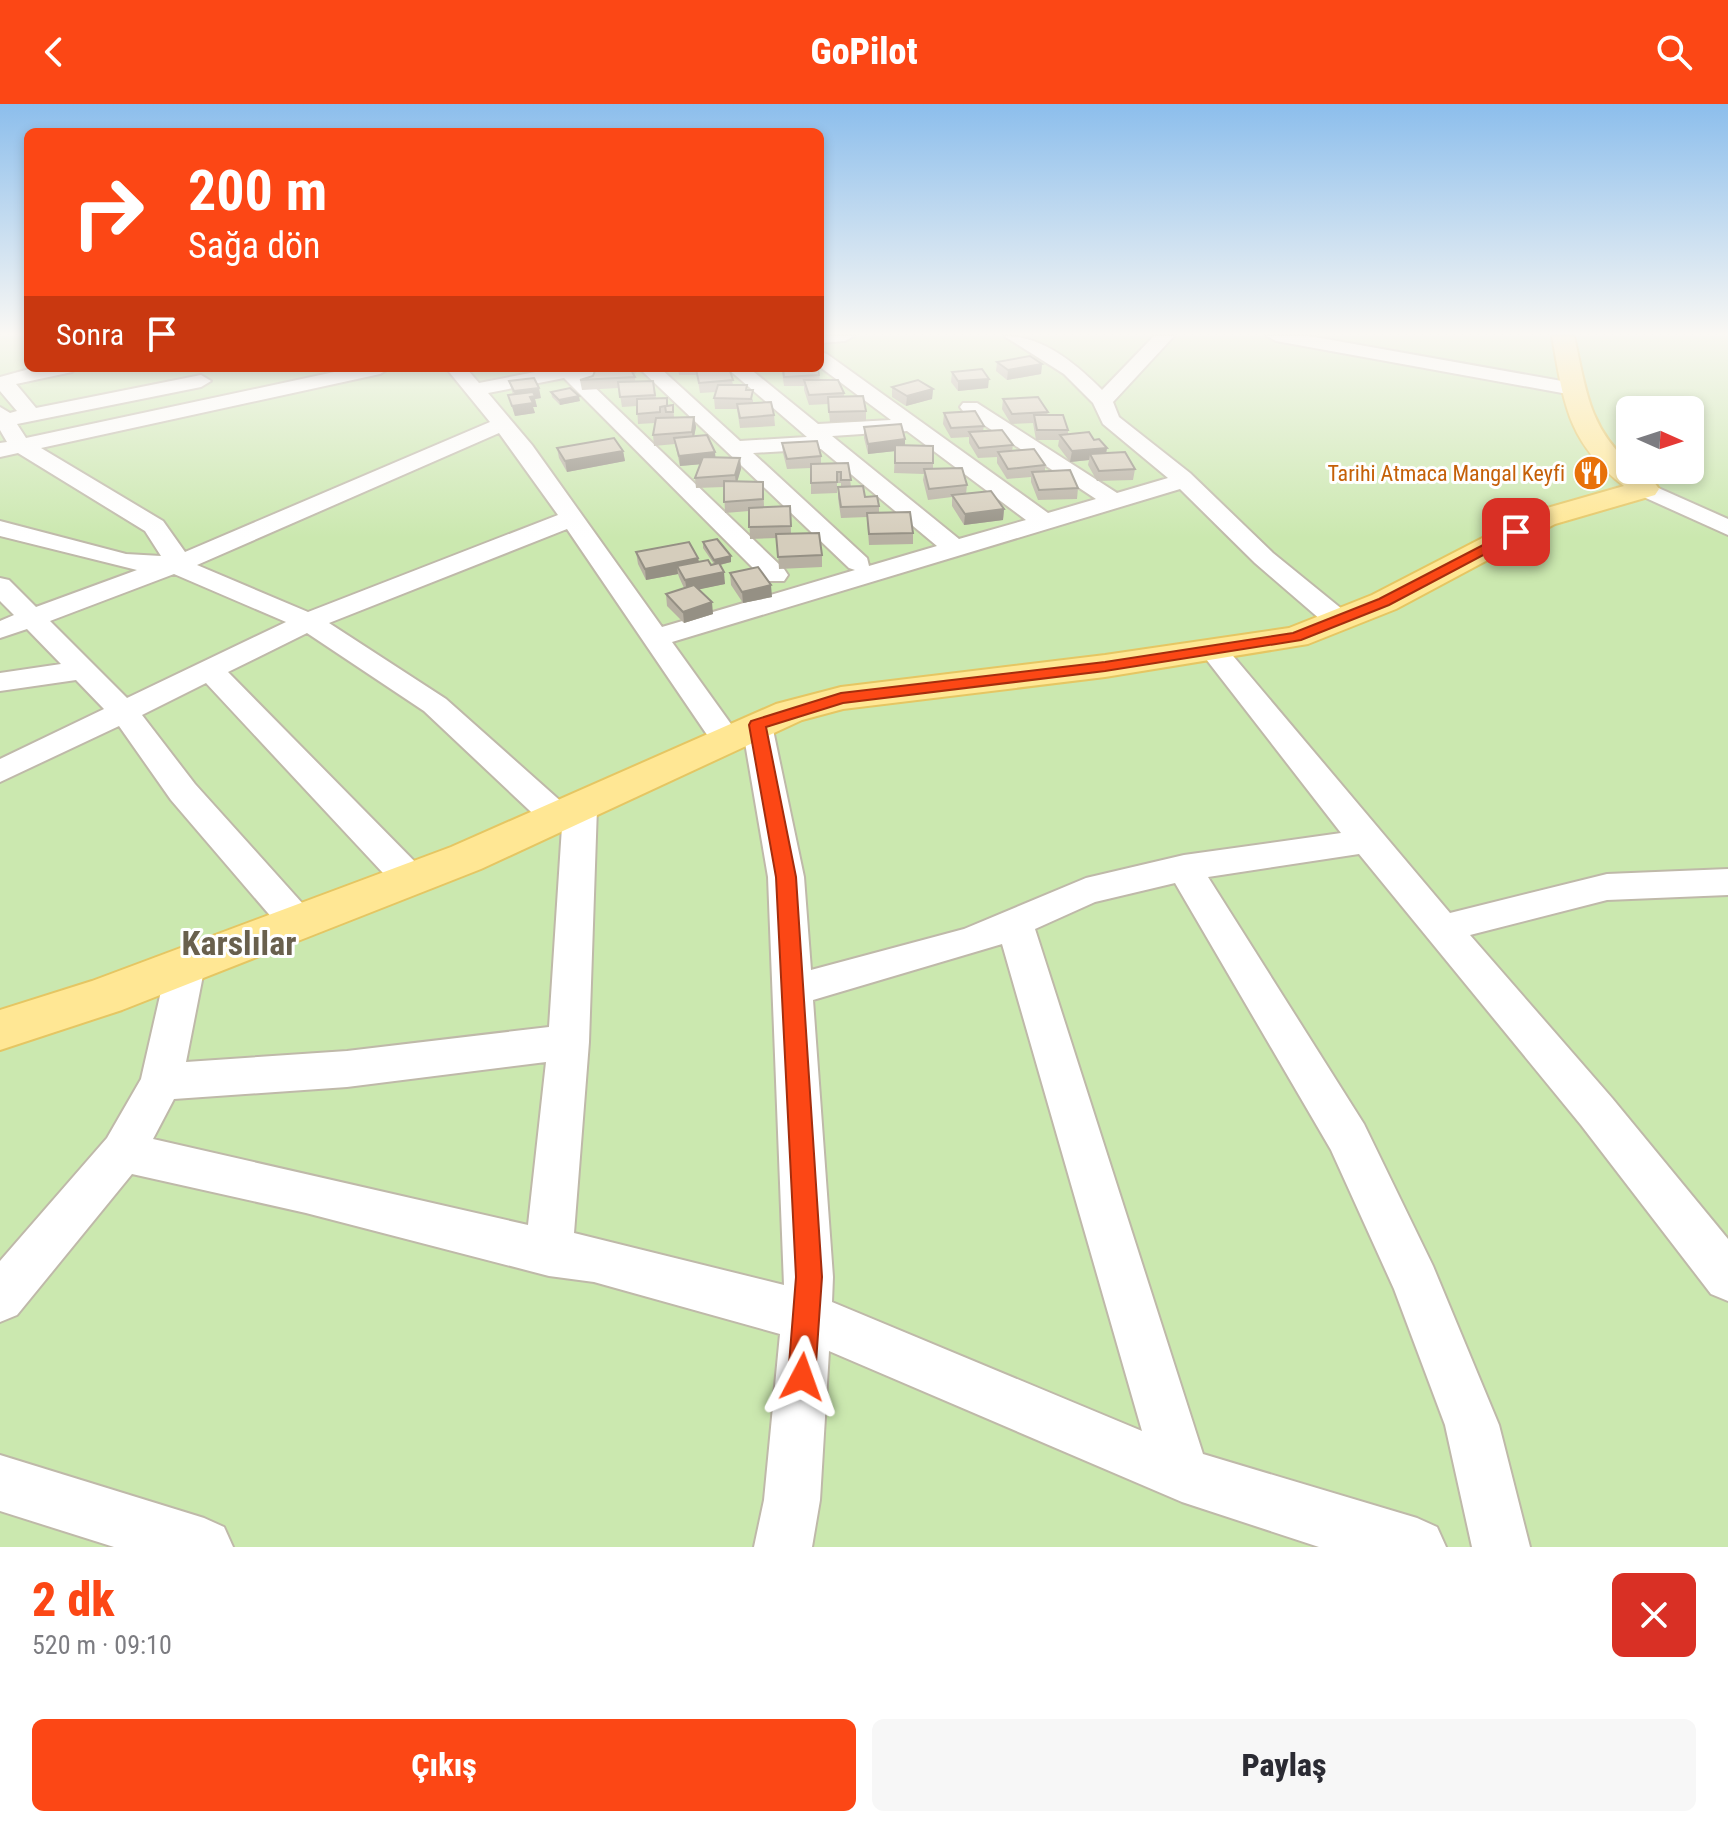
<!DOCTYPE html>
<html lang="tr">
<meta charset="utf-8">
<style>
:root{--surface:#fff;--page:#f7f7f7;--text:#2b2b33;--muted:#7c7c81;--accent:#fc4715}
body{margin:0;font-family:"Roboto Condensed",sans-serif;background:var(--page);color:var(--text);height:100vh;display:flex;flex-direction:column;font-size:30px;white-space:nowrap}
*{box-sizing:border-box;margin:0}
p{font-size:26px;color:var(--muted)}
.icon{flex:none;width:44px;height:44px;fill:none;stroke:currentColor;stroke-width:2;stroke-linecap:round;stroke-linejoin:round}
.map{position:relative;height:1443px;overflow:hidden}
.details{display:flex;flex-direction:column;background:var(--surface);flex:1}
.details>*{flex:none}
.hud{position:absolute;left:24px;top:24px;width:800px;height:244px;border-radius:12px;box-shadow:0 4px 12px #0003;background:#fc4715;color:#fff;overflow:hidden}
.needle{width:52px;rotate:93deg}
.buttons{position:absolute;left:1616px;top:292px;display:grid;gap:16px}
.buttons a{display:grid;place-items:center;width:88px;height:88px;border-radius:12px;background:var(--surface);box-shadow:0 4px 12px #0003;font-size:40px}
.pin{position:absolute;display:grid;place-items:center;width:68px;height:68px;color:#fff;margin:-34px;border-radius:16px;box-shadow:0 4px 12px #0006}
.me{position:absolute;width:88px;margin:-44px;rotate:4deg;stroke-linejoin:round;filter:drop-shadow(0 0 6px #0008)}
.turn{display:flex;align-items:center;gap:28px;height:168px;padding:0 32px;font-size:36px}
.turn .icon{width:104px;height:104px;stroke-width:2.5}
.turn b{display:block;font-size:56px;line-height:68px}
.then{display:flex;align-items:center;height:76px;padding:0 32px;background:#0003;gap:16px;font-size:30px}
.round{display:grid;place-items:center;flex:none;width:84px;height:84px;border-radius:12px;background:var(--page)}
.head{display:flex;align-items:center;justify-content:space-between;height:136px;padding:0 32px}
h1{font-size:48px;font-weight:800;line-height:60px;color:var(--accent)}
.primary-button{display:flex;gap:16px;margin-top:auto;padding:16px 32px}
.primary-button a{flex:1;height:92px;border-radius:12px;background:var(--accent);color:#fff;font-size:32px;font-weight:800;line-height:92px;text-align:center}
.primary-button a+a{background:var(--page);color:var(--text)}
header{display:flex;justify-content:space-between;align-items:center;height:104px;padding:0 32px;background:var(--accent);color:#fff;font-size:36px;font-weight:800}
.map>svg:first-child{display:block}
.green{fill:#cbe8af;fill-rule:evenodd}
.lines{fill:none;stroke-linecap:round;stroke-linejoin:round}
.minor-casing{stroke:#bfb9a9;stroke-width:4}
.major-casing{stroke:#e5c663;stroke-width:4}
.minor{fill:#fff;fill-rule:evenodd}
.major{fill:#ffe794;fill-rule:evenodd}
.wall{fill:#b7b0a2}
.shaded-wall{fill:#959084}
.building{fill:#d5cdbc;stroke:#959084;stroke-width:2}
.route{fill:#fc4715;stroke:#a42e0e;stroke-width:2}
.labels{text-anchor:middle;dominant-baseline:central;stroke-width:6;stroke-linejoin:round;paint-order:stroke}
.far-food-label{font-size:22px;fill:#c56008;stroke:#fff;text-anchor:end}
.district-label{font-size:34px;font-weight:bold;fill:#69604d;stroke:#fff}
</style>
<header><svg class="icon" aria-label="back" viewBox="0 0 24 24"><path d="M15 5l-7 7 7 7"/></svg>GoPilot<svg class="icon" aria-label="search" viewBox="0 0 24 24"><circle cx="10" cy="10" r="6"/><path d="M15 15l6 6"/></svg></header>
<div class="map">
<svg width="1728" height="1443" viewBox="0 0 1728 1443">
<rect width="100%" height="100%" fill="#f3f0e7"/>
<path class="green" d="M0,232H28V264H820V232H1728V1443H0ZM1630,306H1690V366H1630Z"/>
<g class="lines">
<defs>
<g id="minor">
<polygon points="820,232 854,232 845,237 820,239"/>
<path d="M1004,232C1043,232 1075,259 1102,286L1154,232H1174L1113,298L1119,313L1190,369L1273,449L1348,510L1352,516L1348,522H1328L1255,459L1180,385L672,538L741,634L736,641L725,644L714,641L567,425L329,519L446,595L565,701L568,695L580,692L592,695L597,703L589,938L574,1129L784,1181L768,773L742,621L746,614H768L772,621L804,773L811,866L964,825L1086,774L1184,751L1341,729L1199,546L1203,540H1223L1450,809L1607,770L1728,765V791L1607,796L1470,831L1612,994L1728,1135V1197L1711,1190L1581,1021L1359,750L1208,773L1364,1020L1433,1162L1499,1321L1530,1443H1472L1445,1321L1394,1185L1331,1046L1175,779L1095,798L1035,825L1203,1350L1417,1414L1437,1423L1446,1443H1319L1182,1398L829,1247L820,1396L812,1443H754L764,1396L780,1230L594,1178L549,1172L306,1109L132,1070L17,1211L0,1218V1157L107,1034L141,975L167,861L172,850L186,846L200,850L205,861L186,958L347,947L549,923L562,723L545,721L424,607L307,529L228,568L423,766L428,775L423,784L410,788L397,784L206,579L142,611L195,680L311,809L317,819L311,829L298,833L285,829L171,696L119,622L0,678V655L104,605L76,576L0,587V569L61,560L27,525L0,534V517L14,511L0,497V474L9,476L36,503L137,466L0,432V417L126,450L161,452L145,427L18,349L0,353V339L7,338L0,326V303L10,309L17,307L0,287V273L33,264H75L72,268L16,280L36,304L201,271L211,277L201,283L17,320L26,334L353,264H390L380,270L41,344L163,417L185,448L490,318L446,264H466L479,279L556,264H637L634,268L588,277L784,465L788,471L784,477H766L564,274L488,289L532,341L662,523L855,466L849,464L639,264H660L740,337L807,333L727,264H749L818,320L891,316L820,263V248L827,250L1048,409L1096,395L963,307L960,303L963,299H977L1117,389L1168,374L1103,320L1093,299L1064,270ZM907,327L1026,416L959,435L832,332ZM499,329L558,411L308,508L197,461ZM821,345L937,442L869,462L867,454L753,349ZM174,470L286,518L127,594L50,517ZM1002,840L1142,1327L832,1198L833,1173L813,896ZM546,958L528,1121L153,1035L174,995L347,983Z"/>
<polygon points="1267,232 1309,232 1573,279 1583,285 1573,291 1276,237"/>
<polygon points="1645,378 1728,415 1728,431 1637,390 1633,385"/>
<polygon points="0,1351 204,1414 224,1423 233,1443 114,1443 0,1407"/>
</g>
<path id="major" d="M1552,232H1574C1586,285 1588,322 1630,360V366C1642,366 1653,375 1659,385L1655,391L1555,420L1396,505L1308,540L1105,573L843,605L802,616L481,765L122,906L0,946V906L92,877L451,743L776,600L841,583L1105,551L1289,524L1372,491L1533,408L1624,382C1567,338 1564,299 1552,232Z"/>
</defs>
<use href="#minor" class="minor-casing"/>
<use href="#major" class="major-casing"/>
<use href="#minor" class="minor"/>
<use href="#major" class="major"/>
</g>
<g class="wall">
<polygon points="997,258 1042,260 1041,270 1007,276 996,267"/>
<polygon points="678,264 729,264 733,281 747,286 753,296 753,299 774,311 775,322 740,324 737,305 715,305 714,294 716,288 700,289 697,271 679,271"/>
<polygon points="766,264 818,264 820,276 844,289 844,293 866,307 866,317 830,318 828,300 809,301 804,286 804,282 784,282 782,267 767,268"/>
<polygon points="952,268 988,284 958,287 951,278"/>
<polygon points="635,273 635,277 653,277 656,294 668,302 673,301 674,313 694,313 696,323 694,332 716,354 740,354 741,365 737,377 763,378 764,403 790,402 791,429 822,451 822,463 779,465 777,434 750,435 749,407 725,409 724,383 696,384 695,374 700,360 680,362 675,340 654,342 653,331 655,319 638,320 637,302 622,303 619,284 582,286 580,276"/>
<polygon points="509,277 541,294 535,295 537,303 533,303 535,309 515,312 508,291 513,291"/>
<polygon points="892,283 933,285 932,295 906,302 892,293"/>
<polygon points="551,288 580,297 560,301 552,293"/>
<polygon points="1003,295 1048,308 1047,311 1068,326 1068,330 1094,336 1107,344 1106,349 1135,365 1133,376 1097,377 1088,361 1089,356 1070,358 1058,342 1059,336 1036,336 1033,319 1011,320 1002,305"/>
<polygon points="944,309 984,322 983,327 1013,341 1012,347 1045,361 1045,367 1078,384 1077,395 1038,396 1031,378 1031,373 1007,375 997,359 997,353 978,354 969,339 969,333 951,334 943,320"/>
<polygon points="864,323 905,341 933,359 933,365 967,381 966,390 1004,405 1003,416 964,421 952,402 952,393 928,396 923,376 924,370 894,369 895,347 868,350 864,334"/>
<polygon points="782,339 821,352 821,360 848,359 851,383 879,402 879,408 913,429 913,440 869,441 867,413 841,414 838,394 838,383 841,383 841,379 837,379 837,389 811,390 811,364 787,365 783,349"/>
<polygon points="557,344 623,347 625,357 567,368 559,354"/>
<polygon points="703,438 731,458 720,461 725,480 699,485 713,510 684,519 667,502 666,490 684,484 679,473 678,470 646,476 638,460 636,448 698,454 699,457 711,461 714,460 703,444"/>
<polygon points="730,469 772,493 743,499 731,481"/>
</g>
<g class="shaded-wall">
<polygon points="1042,260 1041,270 1007,276 1008,266"/>
<polygon points="989,275 988,284 958,287 958,277"/>
<polygon points="539,284 541,294 535,295 537,303 533,303 535,309 515,312 512,302 516,298 514,287"/>
<polygon points="933,285 932,295 906,302 907,292"/>
<polygon points="579,292 580,297 560,301 559,296"/>
<polygon points="694,313 696,323 693,338 692,328"/>
<polygon points="905,335 905,346 868,350 868,340"/>
<polygon points="1107,344 1105,355 1090,350 1089,356 1070,358 1072,347"/>
<polygon points="623,347 625,357 567,368 565,357"/>
<polygon points="715,348 716,359 680,362 679,352"/>
<polygon points="740,354 741,365 736,382 735,371"/>
<polygon points="1004,405 1003,416 964,421 965,410"/>
<polygon points="731,452 731,458 715,462 714,456"/>
<polygon points="698,454 700,465 677,462 678,470 646,476 645,465"/>
<polygon points="724,468 725,480 687,488 685,476"/>
<polygon points="771,481 772,493 743,499 742,488"/>
<polygon points="712,498 713,510 684,519 683,508"/>
</g>
<g class="building">
<polygon points="1030,252 1042,260 1008,266 997,258"/>
<polygon points="596,264 630,264 635,273 580,276 593,272"/>
<polygon points="729,264 733,276 699,279 696,265"/>
<polygon points="783,264 818,264 819,271 784,273"/>
<polygon points="982,265 989,275 958,277 952,268"/>
<polygon points="534,274 539,284 514,287 509,277"/>
<polygon points="804,276 838,276 844,289 809,291"/>
<polygon points="918,276 933,285 907,292 892,283"/>
<polygon points="653,277 655,291 620,293 618,278"/>
<polygon points="718,281 747,281 746,286 753,286 751,295 714,294"/>
<polygon points="570,284 579,292 559,296 551,288"/>
<polygon points="533,288 535,292 530,293 533,299 512,302 508,291"/>
<polygon points="863,292 866,307 829,308 828,293"/>
<polygon points="1038,293 1048,308 1012,310 1003,295"/>
<polygon points="667,294 667,302 673,301 673,308 666,308 665,302 660,303 660,308 637,310 637,295"/>
<polygon points="771,298 774,311 740,314 737,300"/>
<polygon points="975,307 984,322 951,324 944,309"/>
<polygon points="1034,311 1063,311 1068,326 1037,326"/>
<polygon points="694,313 692,328 653,331 656,314"/>
<polygon points="901,320 905,335 868,340 864,323"/>
<polygon points="1002,326 1013,341 979,344 969,328"/>
<polygon points="1089,328 1094,336 1099,335 1107,344 1072,347 1060,331"/>
<polygon points="707,331 715,348 679,352 674,334"/>
<polygon points="614,334 623,347 565,357 557,344"/>
<polygon points="817,337 821,352 787,355 782,339"/>
<polygon points="895,341 933,342 933,359 895,359"/>
<polygon points="1034,345 1045,361 1008,365 998,348"/>
<polygon points="1125,348 1135,365 1099,367 1090,350"/>
<polygon points="703,353 740,354 735,371 695,374"/>
<polygon points="848,359 851,376 841,376 841,368 837,368 837,378 811,379 811,360"/>
<polygon points="962,364 967,381 929,385 924,365"/>
<polygon points="1070,366 1078,384 1039,386 1032,368"/>
<polygon points="724,377 763,378 763,395 724,398"/>
<polygon points="863,382 865,393 877,392 879,402 841,403 838,383"/>
<polygon points="991,387 1004,405 965,410 952,391"/>
<polygon points="790,402 791,422 749,423 749,404"/>
<polygon points="910,408 913,429 869,430 867,409"/>
<polygon points="819,429 822,451 778,453 776,430"/>
<polygon points="717,435 731,452 714,456 703,438"/>
<polygon points="689,438 698,454 645,465 636,448"/>
<polygon points="708,456 711,461 719,459 724,468 685,476 677,462"/>
<polygon points="758,463 771,481 742,488 730,469"/>
<polygon points="694,481 712,498 683,508 666,490"/>
</g>
<linearGradient id="sky" x2="0" y2="1"><stop stop-color="#8cbeec"/><stop offset="0.53" stop-color="#faf8f4"/><stop offset="1" stop-color="#faf8f4" stop-opacity="0"/></linearGradient>
<rect width="1728" height="434" fill="url(#sky)"/>
<polygon class="route" points="1516,424 1523,428 1521,431 1389,501 1301,536 1105,567 843,599 766,623 796,773 822,1173 815,1273 811,1283 802,1287 792,1283 788,1273 796,1173 776,773 749,621 751,617 841,589 1105,558 1293,529 1379,495"/>
<defs>
<symbol id="restaurant-disc" viewBox="-11 -11 22 22"><circle r="9.5" fill="#e8710a" stroke="#fff"/><path d="M-5-6h1v4h1v-4h1v4h1v-4h1v5L-1.5 .5V6h-2V.5L-5-1ZM5-6V6H3V1.5H1.5Q1.5-4 5-6Z" fill="#fff"/></symbol>
</defs>
<g fill-rule="evenodd">
<use href="#restaurant-disc" x="1571" y="349" width="40" height="40"/>
</g>
<g class="labels">
<g class="far-food-label">
<text x="1565" y="369">Tarihi Atmaca Mangal Keyfi</text>
</g>
<g class="district-label">
<text x="239" y="839">Karslılar</text>
</g>
</g>
</svg>
<div class="buttons">
<a><svg class="needle" viewBox="-14 -14 28 28"><path d="M0-13l5 13h-10z" fill="#e53935"/><path d="M0 13l5-13h-10z" fill="#7c7c81"/></svg></a>
</div>
<div class="pin" style="left:1516px;top:428px;background:#d93025"><svg class="icon" aria-label="arrive" viewBox="0 0 24 24"><path d="M6 21V4h12l-3 4 3 4H6"/></svg></div>
<svg class="me" style="left:802px;top:1273px" viewBox="-20 -20 40 40"><path d="M0-17L14 15 0 8-14 15z" fill="#fc4715" stroke="#fff" stroke-width="4"/></svg>
<div class="hud">
<div class="turn"><svg class="icon" aria-label="right" viewBox="0 0 24 24"><path d="M7 20v-9h11M14 6l5 5-5 5"/></svg><div><b>200 m</b>Sağa dön</div></div>
<div class="then">Sonra<svg class="icon" aria-label="arrive" viewBox="0 0 24 24"><path d="M6 21V4h12l-3 4 3 4H6"/></svg></div>
</div>
</div>
<section class="details">
<div class="head"><div><h1>2 dk</h1><p>520 m · 09:10</p></div><a class="round" style="background:#d93025;color:#fff"><svg class="icon" aria-label="close" viewBox="0 0 24 24"><path d="M6 6l12 12M18 6L6 18"/></svg></a></div>
<div class="primary-button"><a>Çıkış</a><a>Paylaş</a></div>
</section>
